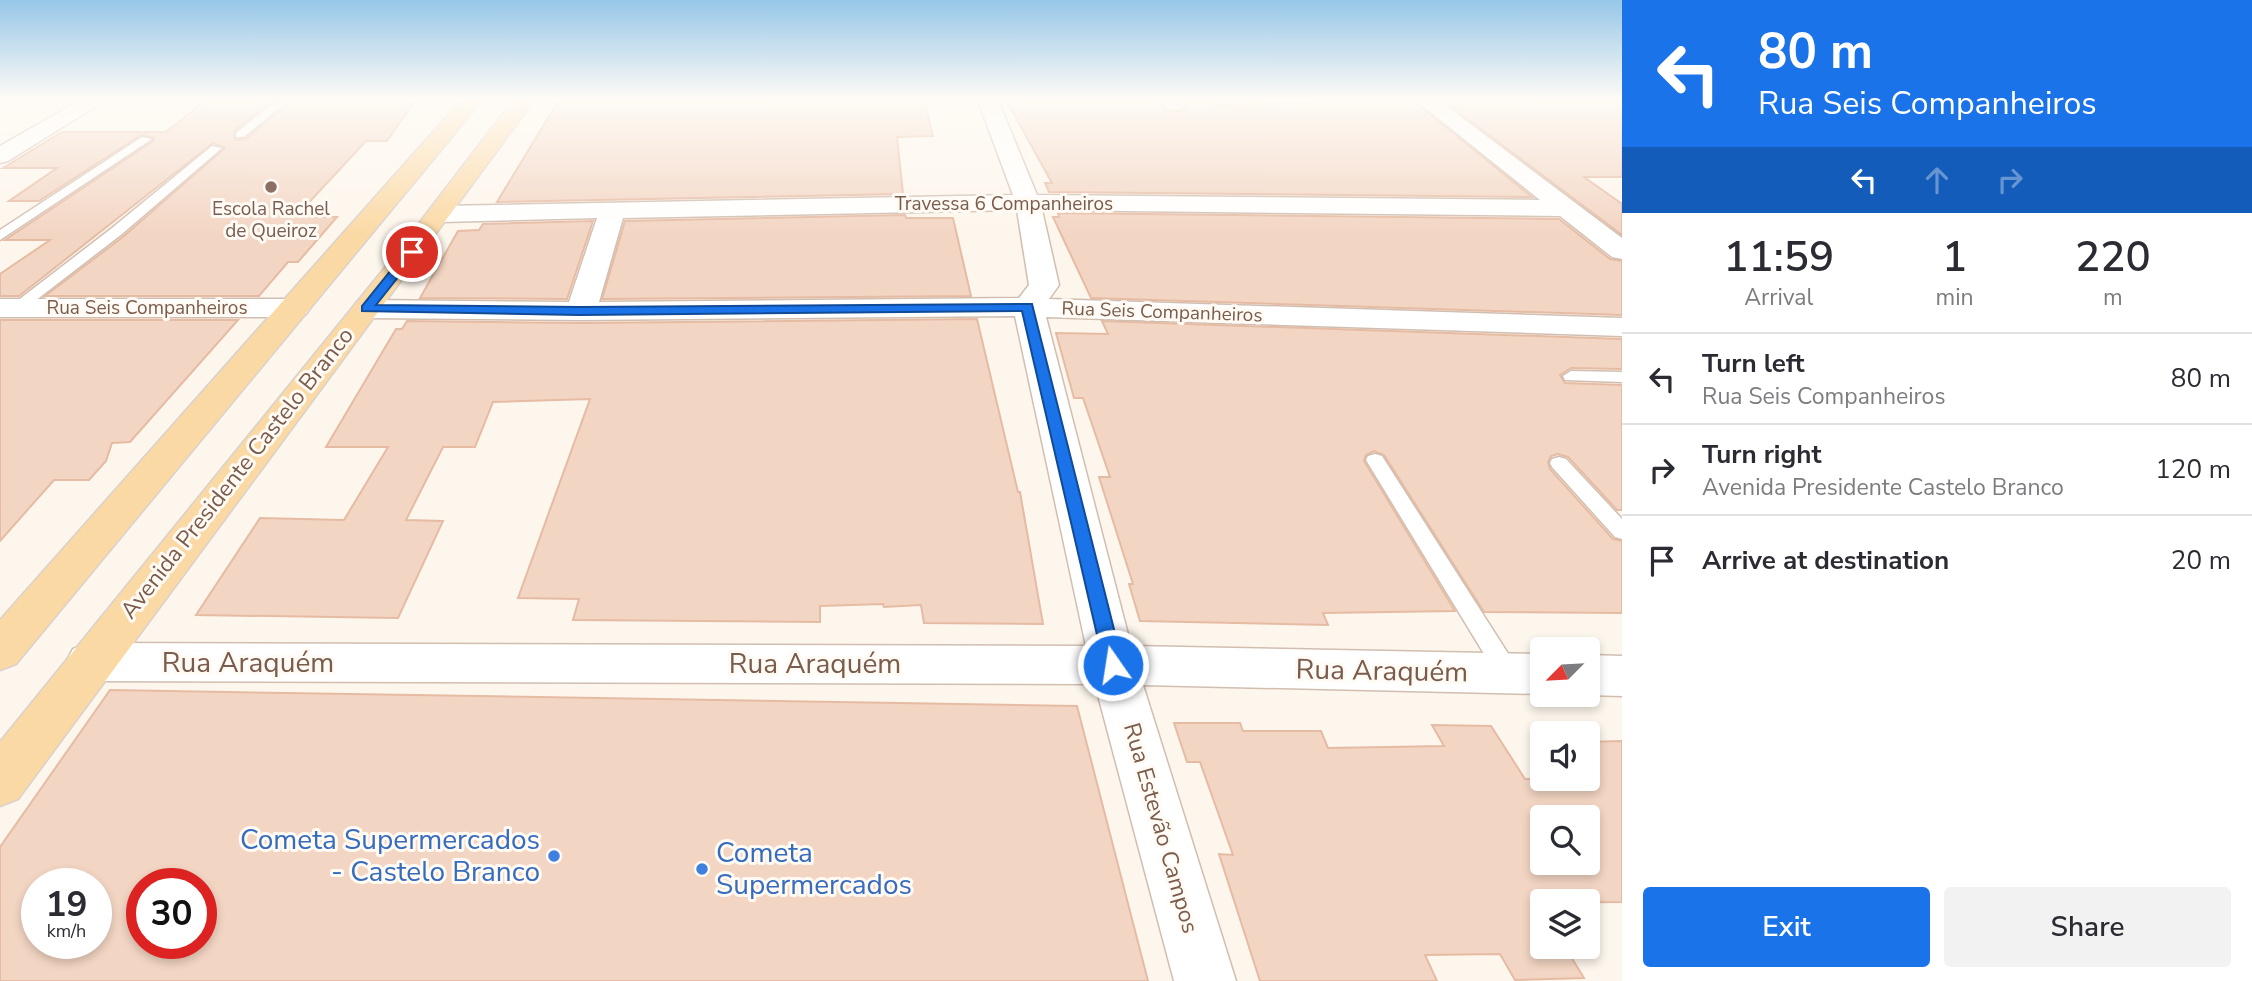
<!DOCTYPE html>
<meta charset="utf-8">
<style>
:root{--surface:#fff;--page:#f2f2f3;--text:#2b2b33;--muted:#7c7c81;--line:#e1e1e2;--accent:#1a73e8}
body{margin:0;font-family:"Nunito Sans",sans-serif;background:var(--page);color:var(--text);height:100vh;display:flex;flex-direction:column;font-size:26px;white-space:nowrap}
*{box-sizing:border-box;margin:0}
p{font-size:23px;color:var(--muted)}
.icon{flex:none;width:38px;height:38px;fill:none;stroke:currentColor;stroke-width:2;stroke-linecap:round;stroke-linejoin:round}
.map{position:relative;flex:1;overflow:hidden}
.details{display:flex;flex-direction:column;background:var(--surface);width:630px}
.details>*{flex:none}
.top-card{background:#1a73e8;color:#fff;overflow:hidden}
.needle{width:46px;rotate:246deg}
.tools{position:absolute;left:1530px;top:637px;display:grid;gap:14px}
.tools a{display:grid;place-items:center;width:70px;height:70px;border-radius:7px;background:var(--surface);box-shadow:0 4px 10px #0003;font-size:35px}
.speed{position:absolute;left:21px;top:868px;display:flex;gap:14px;font-size:35px;font-weight:700;text-align:center}
.speed>*{display:grid;place-content:center;width:91px;height:91px;border-radius:50%;background:var(--surface);box-shadow:0 4px 10px #0003;line-height:1}
.speed small{font-size:18px;font-weight:400}
.speed .limit{border:10px solid #d22;background:#fff;color:#111}
.pin{position:absolute;display:grid;place-items:center;width:60px;height:60px;color:#fff;margin:-30px;border:4px solid #fff;border-radius:50%;box-shadow:0 2px 7px #0007}
.me{position:absolute;width:77px;margin:-38px;rotate:347deg;stroke-linejoin:round;filter:drop-shadow(0 0 5px #0008)}
.turn{display:flex;align-items:center;gap:24px;height:147px;padding:0 21px;font-size:32px}
.turn .icon{width:91px;height:91px;stroke-width:2.5}
.turn b{display:block;font-size:49px;line-height:60px}
.lanes{display:flex;align-items:center;height:66px;padding:0 21px;background:#0003;justify-content:center;gap:35px;direction:ltr}
.lanes .off{opacity:.35}
.eta{display:flex;justify-content:space-evenly;align-items:center;height:119px;text-align:center}
.eta b{font-size:42px;font-weight:600;line-height:49px}
.primary-button{display:flex;gap:14px;margin-top:auto;padding:14px 21px}
.primary-button a{flex:1;height:80px;border-radius:7px;background:var(--accent);color:#fff;font-size:28px;font-weight:600;line-height:80px;text-align:center}
.primary-button a+a{background:var(--page);color:var(--text)}
ul{padding:0;list-style:none}
li{display:flex;align-items:center;gap:21px;height:91px;padding:0 21px;border-top:2px solid var(--line)}
li div{flex:1}
li b{display:block;font-size:26px}
li em{font-style:normal}
main{display:flex;flex:1;min-height:0}
.map>svg:first-child{display:block}
.building{fill:#f3d5c3;stroke:#e6bba3;stroke-width:2;fill-rule:evenodd}
.lines{fill:none;stroke-linecap:round;stroke-linejoin:round}
.lane-casing{stroke:#d1beb0;stroke-width:3}
.street-casing{stroke:#d1beb0;stroke-width:3}
.primary-casing{stroke:#dad1cd;stroke-width:3}
.lane{fill:#fff;fill-rule:evenodd}
.street{fill:#fff;fill-rule:evenodd}
.primary{fill:#fbd9a5;fill-rule:evenodd}
.route{fill:#1a73e8;stroke:#114b97;stroke-width:2}
.education-dot{fill:#8d6e63;stroke:#fffaf3;stroke-width:2.5}
.shop-dot{fill:#3f7fe0;stroke:#fffaf3;stroke-width:2.5}
.labels{text-anchor:middle;dominant-baseline:central;stroke-width:6;stroke-linejoin:round;paint-order:stroke}
.far-street-label{font-size:19px;fill:#7a5c4d;stroke:#fffaf3}
.far-education-label{font-size:19px;fill:#785e54;stroke:#fffaf3}
.street-label{font-size:23px;fill:#7a5c4d;stroke:#fffaf3}
.near-street-label{font-size:28px;fill:#7a5c4d;stroke:#fffaf3}
.near-shop-label{font-size:28px;fill:#366cbe;stroke:#fffaf3;text-anchor:end}
</style>
<main>
<div class="map">
<svg width="1622" height="981" viewBox="0 0 1622 981">
<rect width="100%" height="100%" fill="#fdf6ec"/>
<g class="building">
<polygon points="209,98 276,98 234,131 236,140 246,139 294,98 417,98 387,141 366,141 300,212 307,212 301,217 337,217 298,262 288,262 259,296 45,296 124,236 225,148 213,143 19,296 0,296 0,274 50,240 5,240 153,141 154,138 141,135 39,201 9,201 57,168 3,168 62,132 166,132"/>
<polygon points="560,98 924,98 933,136 897,137 903,194 497,202"/>
<polygon points="1005,98 1155,98 1167,112 1183,111 1187,105 1182,98 1206,98 1213,106 1410,98 1532,197 1049,192 1045,183 1052,183"/>
<polygon points="1440,98 1622,98 1622,177 1584,177 1622,204 1622,235"/>
<polygon points="1058,213 1559,219 1610,259 1622,261 1622,315 1091,298 1053,217 1059,217"/>
<polygon points="905,215 906,218 953,218 971,296 602,299 625,221"/>
<polygon points="593,221 567,299 420,298 458,231 479,230 483,224"/>
<polygon points="977,319 1018,492 1020,492 1043,624 924,623 921,605 884,607 883,604 820,606 820,622 573,620 579,599 518,598 590,399 493,402 475,447 443,447 406,520 443,521 398,618 196,615 260,518 344,520 388,447 326,447 396,329 402,329 407,321 581,323"/>
<polygon points="0,320 238,320 130,442 112,443 106,461 89,480 54,480 0,541"/>
<polygon points="1102,321 1622,339 1622,369 1571,368 1560,375 1565,383 1622,385 1622,510 1617,510 1568,457 1558,454 1551,456 1548,462 1550,469 1613,539 1622,541 1622,613 1484,612 1384,455 1374,451 1366,455 1364,461 1455,611 1323,613 1328,625 1140,621 1129,584 1133,584 1099,477 1110,477 1083,398 1074,398 1056,333 1108,334"/>
<path d="M110,690L1077,706L1148,981H0V847ZM37,884H96V943H37ZM142,884H201V943H142Z"/>
<path d="M1174,723H1240L1243,731H1321L1328,748L1444,746L1432,725L1491,726L1525,779H1587V742L1622,741V902L1539,903L1542,908V947H1565L1584,978L1515,980L1500,954L1425,955L1437,981H1260L1219,854L1233,855L1200,762H1187ZM1542,817H1587V863H1542Z"/>
</g>
<g class="lines">
<defs>
<g id="lane">
<polygon points="280,98 291,98 244,137 236,137 236,133"/>
<polygon points="142,137 152,139 0,240 0,230"/>
<polygon points="212,146 222,148 122,234 22,311 12,311 9,308 12,305 112,228"/>
<polygon points="1571,371 1622,372 1622,382 1565,380 1563,376"/>
<polygon points="1375,454 1382,456 1516,666 1520,673 1516,680 1508,683 1500,680 1366,460 1368,456"/>
<polygon points="1559,457 1566,459 1622,519 1622,539 1615,537 1552,467 1550,463 1552,459"/>
</g>
<g id="street">
<polygon points="84,98 109,98 8,161 0,163 0,146"/>
<path d="M977,98H997L1037,195L1540,200L1413,98H1436L1622,238V259L1612,257L1560,216L1042,210L1059,285L1049,299L1622,318V336L1046,317L1131,646L1542,654V694L1143,685L1236,981H1174L1095,684L89,681L73,675L66,662L73,649L89,643L1086,646L1015,316L581,320L367,318L356,315L352,309L356,303L367,300L569,302L597,218L442,222L433,219L429,214L433,209L442,206L1013,195ZM1017,210L1029,285L1019,298L599,302L623,218Z"/>
<polygon points="1158,98 1179,98 1184,105 1181,109 1167,109"/>
<polygon points="0,299 295,299 306,302 310,308 306,314 295,317 0,317"/>
<polygon points="1587,655 1622,656 1622,696 1587,695"/>
</g>
<g id="primary">
<polygon points="463,98 484,98 16,664 0,670 0,620"/>
<polygon points="515,98 536,98 18,799 0,806 0,742 387,265"/>
</g>
</defs>
<use href="#lane" class="lane-casing"/>
<use href="#street" class="street-casing"/>
<use href="#primary" class="primary-casing"/>
<use href="#lane" class="lane"/>
<use href="#street" class="street"/>
<use href="#primary" class="primary"/>
</g>
<linearGradient id="sky" x2="0" y2="1"><stop stop-color="#97c7e8"/><stop offset="0.42" stop-color="#fefbf6"/><stop offset="1" stop-color="#fefbf6" stop-opacity="0"/></linearGradient>
<rect width="1622" height="235" fill="url(#sky)"/>
<polygon class="route" points="412,248 418,252 376,305 580,307 1032,304 1123,665 1120,671 1113,673 1107,671 1104,665 1022,311 580,315 362,311 362,306 408,249"/>
<circle class="education-dot" cx="271" cy="187" r="7"/>
<g class="shop-dot">
<circle cx="554" cy="856" r="7"/>
<circle cx="702" cy="869" r="7"/>
</g>
<g class="labels">
<g class="far-street-label">
<text x="1004" y="204">Travessa 6 Companheiros</text>
<text x="147" y="308">Rua Seis Companheiros</text>
<text transform="translate(1162 312) rotate(2)">Rua Seis Companheiros</text>
</g>
<g class="far-education-label">
<text x="271" y="209">Escola Rachel<tspan x="271" dy="22">de Queiroz</tspan></text>
</g>
<g class="street-label">
<text transform="translate(237 473) rotate(-52)">Avenida Presidente Castelo Branco</text>
<text transform="translate(1161 828) rotate(74)">Rua Estevão Campos</text>
</g>
<g class="near-street-label">
<text x="248" y="663">Rua Araquém</text>
<text x="815" y="664">Rua Araquém</text>
<text transform="translate(1382 671) rotate(1)">Rua Araquém</text>
</g>
<g class="near-shop-label">
<text x="540" y="840">Cometa Supermercados<tspan x="540" dy="32">- Castelo Branco</tspan></text>
<text x="716" y="853" text-anchor="start">Cometa<tspan x="716" dy="32">Supermercados</tspan></text>
</g>
</g>
</svg>
<div class="tools">
<a><svg class="needle" viewBox="-14 -14 28 28"><path d="M0-13l5 13h-10z" fill="#e53935"/><path d="M0 13l5-13h-10z" fill="#7c7c81"/></svg></a>
<a><svg class="icon" aria-label="sound" viewBox="0 0 24 24"><path d="M4 9h4l5-4v14l-5-4H4zM17 9q2 3 0 6"/></svg></a>
<a><svg class="icon" aria-label="search" viewBox="0 0 24 24"><circle cx="10" cy="10" r="6"/><path d="M15 15l6 6"/></svg></a>
<a><svg class="icon" aria-label="layers" viewBox="0 0 24 24"><path d="M12 4l9 5-9 5-9-5zM3 14l9 5 9-5"/></svg></a>
</div>
<div class="speed"><div>19<small>km/h</small></div><div class="limit">30</div></div>
<div class="pin" style="left:412px;top:252px;background:#d93025"><svg class="icon" aria-label="arrive" viewBox="0 0 24 24"><path d="M6 21V4h12l-3 4 3 4H6"/></svg></div>
<svg class="me" style="left:1113px;top:665px" viewBox="-20 -20 40 40"><circle r="17" fill="#1a73e8" stroke="#fff" stroke-width="3"/><path d="M0-11L8 9 0 5-8 9z" fill="#fff"/></svg>
</div>
<section class="details">
<div class="top-card">
<div class="turn"><svg class="icon" aria-label="left" viewBox="0 0 24 24"><path d="M17 20v-9H6M10 6l-5 5 5 5"/></svg><div><b>80 m</b>Rua Seis Companheiros</div></div>
<div class="lanes"><svg class="icon" aria-label="left" viewBox="0 0 24 24"><path d="M17 20v-9H6M10 6l-5 5 5 5"/></svg><svg class="icon off" aria-label="ahead" viewBox="0 0 24 24"><path d="M12 20V5M6 11l6-6 6 6"/></svg><svg class="icon off" aria-label="right" viewBox="0 0 24 24"><path d="M7 20v-9h11M14 6l5 5-5 5"/></svg></div>
</div>
<div class="eta">
<div><b>11:59</b><p>Arrival</p></div>
<div><b>1</b><p>min</p></div>
<div><b>220</b><p>m</p></div>
</div>
<ul>
<li><svg class="icon" aria-label="left" viewBox="0 0 24 24"><path d="M17 20v-9H6M10 6l-5 5 5 5"/></svg><div><b>Turn left</b><p>Rua Seis Companheiros</p></div><em>80 m</em></li>
<li><svg class="icon" aria-label="right" viewBox="0 0 24 24"><path d="M7 20v-9h11M14 6l5 5-5 5"/></svg><div><b>Turn right</b><p>Avenida Presidente Castelo Branco</p></div><em>120 m</em></li>
<li><svg class="icon" aria-label="arrive" viewBox="0 0 24 24"><path d="M6 21V4h12l-3 4 3 4H6"/></svg><div><b>Arrive at destination</b></div><em>20 m</em></li>
</ul>
<div class="primary-button"><a>Exit</a><a>Share</a></div>
</section>
</main>
